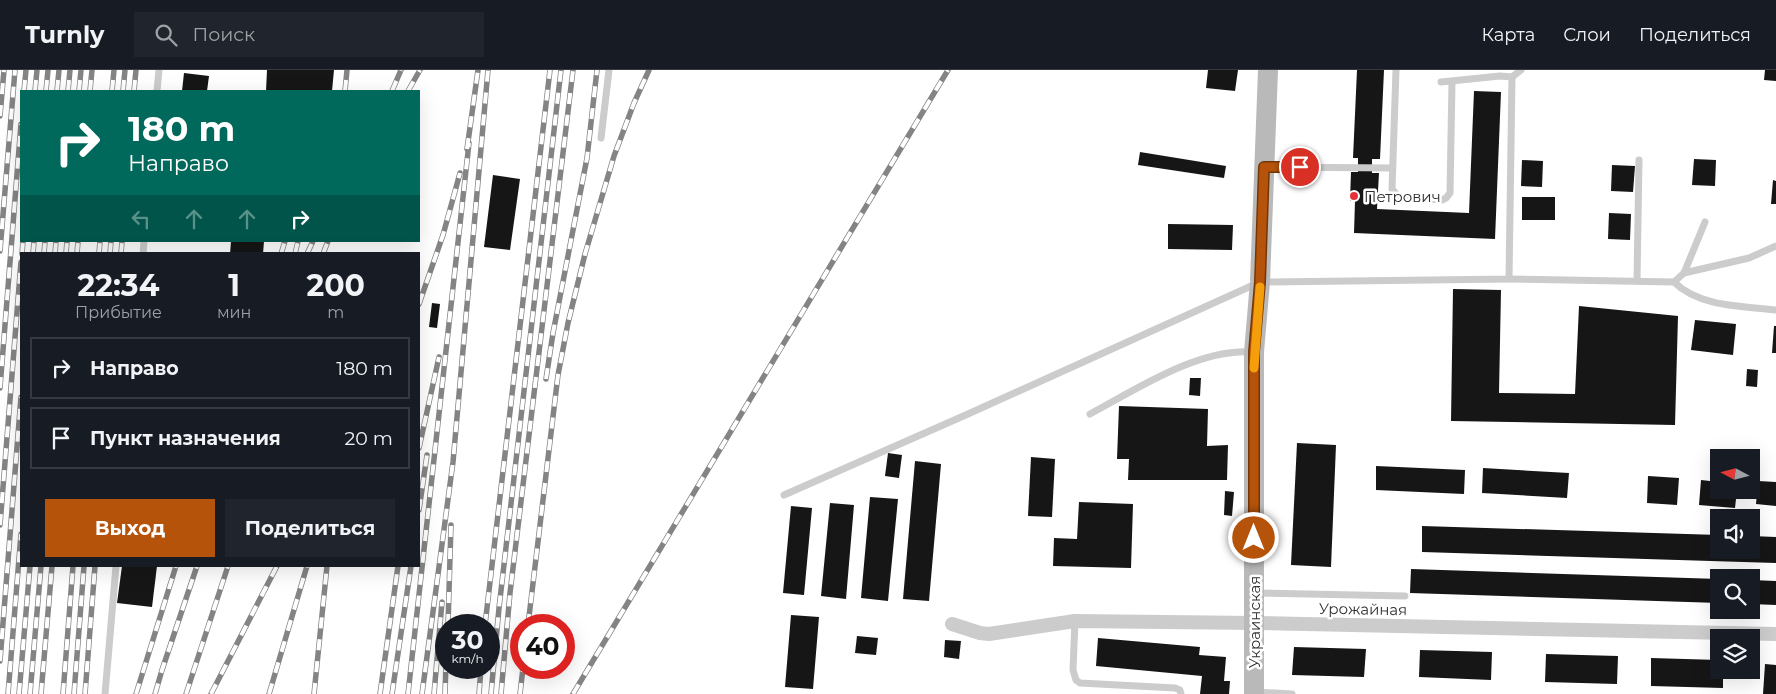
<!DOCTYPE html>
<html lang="ru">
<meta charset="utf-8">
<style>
:root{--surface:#171b24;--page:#20242c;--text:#f1f3f6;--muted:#9ea1a6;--line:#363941;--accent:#b45309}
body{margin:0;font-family:Montserrat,sans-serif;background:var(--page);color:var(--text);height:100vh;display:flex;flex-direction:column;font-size:19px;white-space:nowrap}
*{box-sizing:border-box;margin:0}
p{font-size:16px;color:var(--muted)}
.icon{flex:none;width:28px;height:28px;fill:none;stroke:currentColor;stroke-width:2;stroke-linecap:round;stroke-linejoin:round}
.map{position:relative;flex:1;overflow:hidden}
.details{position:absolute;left:20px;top:182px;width:400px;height:315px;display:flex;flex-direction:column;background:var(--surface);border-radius:0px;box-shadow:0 5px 20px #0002}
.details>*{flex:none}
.top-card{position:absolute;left:20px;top:20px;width:400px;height:152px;border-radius:0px;box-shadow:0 5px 20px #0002;background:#00695c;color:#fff;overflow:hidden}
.needle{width:32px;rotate:277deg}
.tools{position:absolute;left:1710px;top:379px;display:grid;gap:10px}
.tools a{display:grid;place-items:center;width:50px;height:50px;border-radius:0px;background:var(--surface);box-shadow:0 5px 20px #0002;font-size:25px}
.speed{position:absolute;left:435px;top:544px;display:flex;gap:10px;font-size:25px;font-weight:700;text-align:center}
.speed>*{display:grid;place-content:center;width:65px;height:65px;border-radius:50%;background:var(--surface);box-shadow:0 5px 20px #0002;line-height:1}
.speed small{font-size:12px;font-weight:400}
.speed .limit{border:8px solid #d22;background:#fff;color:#111}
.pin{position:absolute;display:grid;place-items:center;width:42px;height:42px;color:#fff;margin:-21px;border:2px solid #fff;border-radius:50%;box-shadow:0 1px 5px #0007}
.me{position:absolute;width:55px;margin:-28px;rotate:0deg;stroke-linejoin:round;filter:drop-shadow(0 0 4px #0008)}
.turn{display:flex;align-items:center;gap:18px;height:105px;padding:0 25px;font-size:22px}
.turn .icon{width:65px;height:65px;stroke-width:2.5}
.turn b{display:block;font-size:35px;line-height:42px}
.lanes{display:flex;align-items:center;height:48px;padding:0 25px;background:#0003;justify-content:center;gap:25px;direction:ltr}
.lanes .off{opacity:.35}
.eta{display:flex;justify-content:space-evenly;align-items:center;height:85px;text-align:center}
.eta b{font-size:30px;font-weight:700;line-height:35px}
.action{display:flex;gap:10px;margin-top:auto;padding:10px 25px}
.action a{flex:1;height:58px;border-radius:0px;background:var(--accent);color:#fff;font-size:20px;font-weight:700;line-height:58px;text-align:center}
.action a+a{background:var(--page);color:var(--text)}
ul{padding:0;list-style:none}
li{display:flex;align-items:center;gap:15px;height:62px;margin:0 10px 8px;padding:0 15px;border:2px solid var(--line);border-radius:0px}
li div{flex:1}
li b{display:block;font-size:19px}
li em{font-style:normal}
header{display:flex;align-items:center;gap:30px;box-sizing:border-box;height:70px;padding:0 25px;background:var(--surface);border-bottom:1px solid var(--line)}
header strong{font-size:24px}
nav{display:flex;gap:28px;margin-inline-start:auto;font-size:18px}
.search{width:350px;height:45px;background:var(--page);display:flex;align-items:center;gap:12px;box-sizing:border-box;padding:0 18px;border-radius:0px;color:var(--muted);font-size:19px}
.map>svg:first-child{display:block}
.building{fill:#161616}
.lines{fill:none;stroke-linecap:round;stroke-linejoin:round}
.lane{stroke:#ccc;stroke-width:7}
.street{stroke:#ccc;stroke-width:14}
.secondary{stroke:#b9b9b9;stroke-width:20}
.rail-casing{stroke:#848484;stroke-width:5.5}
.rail{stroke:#fff;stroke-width:4;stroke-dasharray:11;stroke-linecap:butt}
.route-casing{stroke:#753606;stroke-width:12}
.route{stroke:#b45309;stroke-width:9}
.slow{stroke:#f59e0b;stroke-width:9}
.poi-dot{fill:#e43338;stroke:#fff;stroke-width:2}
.labels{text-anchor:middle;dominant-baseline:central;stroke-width:5;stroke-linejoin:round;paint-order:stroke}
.poi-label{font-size:15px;fill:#2f2f2f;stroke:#fff;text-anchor:start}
.street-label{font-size:15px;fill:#2f2f2f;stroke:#fff}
</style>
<header>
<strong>Turnly</strong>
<div class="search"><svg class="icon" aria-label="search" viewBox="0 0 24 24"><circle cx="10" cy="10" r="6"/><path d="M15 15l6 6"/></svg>Поиск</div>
<nav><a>Карта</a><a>Слои</a><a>Поделиться</a></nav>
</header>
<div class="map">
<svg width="1776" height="624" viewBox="0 0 1776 624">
<rect width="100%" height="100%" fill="#fff"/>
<g class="building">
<polygon points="267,0 334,0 332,21 266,21"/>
<polygon points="1208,0 1238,0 1235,21 1206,18"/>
<polygon points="1357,0 1384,0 1380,89 1372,89 1372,103 1379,103 1377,139 1469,143 1474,21 1501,22 1495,169 1354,163 1355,131 1350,131 1351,102 1358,102 1358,88 1353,88"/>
<polygon points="1765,0 1776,0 1776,11 1764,10"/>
<polygon points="184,3 209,6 207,21 182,21"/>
<polygon points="1140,82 1226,96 1224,108 1138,95"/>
<polygon points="1694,89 1716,90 1715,116 1692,115"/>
<polygon points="1522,90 1543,91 1542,117 1521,116"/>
<polygon points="1612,95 1635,96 1633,122 1611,121"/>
<polygon points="493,105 520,109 510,180 484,177"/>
<polygon points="1773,110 1776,111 1776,134 1771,134"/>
<rect x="1522" y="127" width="33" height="23"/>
<polygon points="1609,143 1631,144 1630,170 1608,169"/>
<polygon points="1168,154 1233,155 1232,180 1168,179"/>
<polygon points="231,171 264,171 263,184 230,184"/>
<polygon points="1453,219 1501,220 1499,323 1575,324 1579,236 1678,246 1675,355 1451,351"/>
<polygon points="432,233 440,234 437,258 429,257"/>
<polygon points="1695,250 1736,254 1733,285 1691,280"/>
<polygon points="1774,256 1776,256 1776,283 1772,283"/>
<polygon points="1747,299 1758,300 1757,317 1746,316"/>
<polygon points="1190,308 1201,308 1200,326 1189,325"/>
<polygon points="1119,336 1208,339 1207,376 1228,375 1227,410 1128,410 1129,389 1117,389"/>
<polygon points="1297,373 1336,375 1331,497 1291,495"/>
<polygon points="888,383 902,385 899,408 885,406"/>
<polygon points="1031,387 1055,389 1052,447 1028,446"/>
<polygon points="915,391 941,394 929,531 903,529"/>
<polygon points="1376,396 1465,400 1464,424 1376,420"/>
<polygon points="1483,398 1569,403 1567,428 1482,423"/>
<polygon points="1648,406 1679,408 1677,435 1647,433"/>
<polygon points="1701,410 1719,412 1719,420 1737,420 1735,438 1699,435"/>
<polygon points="1758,411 1776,412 1776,436 1756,434"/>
<polygon points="1225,421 1234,422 1232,446 1224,445"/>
<polygon points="870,427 898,429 888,531 861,528"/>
<polygon points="1079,432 1133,434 1131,498 1053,496 1054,468 1077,469"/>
<polygon points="830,433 854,435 846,529 821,526"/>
<polygon points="791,436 812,438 804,525 783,523"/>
<polygon points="1422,456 1719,465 1719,480 1751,480 1751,466 1776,467 1776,493 1422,482"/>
<polygon points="122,496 157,496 152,537 117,533"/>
<polygon points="1411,499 1719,509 1719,533 1410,523"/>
<polygon points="1751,510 1776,511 1776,535 1751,534"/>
<polygon points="791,545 819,547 813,619 785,617"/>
<polygon points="857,566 878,568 876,585 855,583"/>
<polygon points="1098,568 1200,577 1199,585 1226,587 1224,611 1230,611 1229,624 1200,624 1202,606 1096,596"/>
<polygon points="945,570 961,571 959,589 944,587"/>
<polygon points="1294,577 1366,579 1364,607 1292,605"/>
<polygon points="1420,580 1492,582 1491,610 1419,607"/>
<polygon points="1546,584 1618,586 1617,614 1545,612"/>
<polygon points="1651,588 1719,590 1719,600 1723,600 1723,618 1651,616"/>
<polygon points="1765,594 1776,595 1776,624 1763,624"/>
</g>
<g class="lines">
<g class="lane">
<polyline points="1396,0 1392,119 1399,127 1442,130 1446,128 1450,123 1452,12"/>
<polyline points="1512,7 1521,0"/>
<polyline points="157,21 159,0"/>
<polyline points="601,68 609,0"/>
<polyline points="1265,97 1392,98"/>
<polyline points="143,184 144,171"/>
<polyline points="1684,203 1705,152"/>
<path d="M1509,209L1674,212C1699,237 1743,236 1776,240"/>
<polyline points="1637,211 1639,90"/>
<polyline points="1674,212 1684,203 1749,188 1776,176"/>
<path d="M1090,344C1137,319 1197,279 1251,282"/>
<polyline points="784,425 968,344 1260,212 1509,209 1512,7 1500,6 1441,12"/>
<polyline points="1255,523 1405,526"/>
<polyline points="1075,551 1073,600 1076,610 1080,613 1175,618 1180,620 1181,624"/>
<polyline points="1255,622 1292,624"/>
<polyline points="105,624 116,496"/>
</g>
<polyline class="street" points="952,554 980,563 989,564 1075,551 1255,553 1776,564"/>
<polyline class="secondary" points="1254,624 1254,282 1260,212 1268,0"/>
<defs>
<g id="rail">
<polyline points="24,21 26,0"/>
<polyline points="35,21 37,0"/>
<polyline points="46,21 48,0"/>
<polyline points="57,21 59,0"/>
<polyline points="68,21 70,0"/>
<polyline points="79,21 81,0"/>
<polyline points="90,21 92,0"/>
<polyline points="112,21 114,0"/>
<polyline points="123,21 125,0"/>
<polyline points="134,21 136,0"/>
<polyline points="345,21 347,0"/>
<polyline points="392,21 401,0"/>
<polyline points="408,21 420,0"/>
<polyline points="0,46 4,0"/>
<polyline points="467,79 478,0"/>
<polyline points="0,181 15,0"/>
<polyline points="22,184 23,171"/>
<polyline points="33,184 34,171"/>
<polyline points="44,184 45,171"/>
<polyline points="55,184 56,171"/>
<polyline points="66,184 67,171"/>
<polyline points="77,184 78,171"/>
<polyline points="99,184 100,171"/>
<polyline points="110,184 111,171"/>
<polyline points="121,184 122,171"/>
<polyline points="281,184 285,171"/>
<polyline points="295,184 298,171"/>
<polyline points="307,184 313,171"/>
<polyline points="323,184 328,171"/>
<polyline points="419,234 443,165 460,103"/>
<polyline points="546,309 553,263 587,88 597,0"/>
<polyline points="0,318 21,54"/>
<polyline points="419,378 439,287"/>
<polyline points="419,440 427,385"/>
<polyline points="0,455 21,192"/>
<polyline points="448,555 451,455"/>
<polyline points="485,555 550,0"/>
<polyline points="528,555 558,305 568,253 585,184 614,86 634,33 649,0"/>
<polyline points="0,591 21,327"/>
<polyline points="8,624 21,464"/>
<polyline points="19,624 30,496"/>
<polyline points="30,624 41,496"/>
<polyline points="41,624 52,496"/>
<polyline points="63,624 73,496"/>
<polyline points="74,624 84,496"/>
<polyline points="85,624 95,496"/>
<polyline points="136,624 176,496"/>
<polyline points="155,624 162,600 197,496"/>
<polyline points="186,624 228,496"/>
<polyline points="211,624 277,496"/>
<polyline points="269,624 307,496"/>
<polyline points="314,624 327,496"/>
<polyline points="380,624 398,496"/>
<polyline points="392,624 411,496"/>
<polyline points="408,624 469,73"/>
<polyline points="422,624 453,392 488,0"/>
<polyline points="434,624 442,532"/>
<polyline points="445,624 446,593"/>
<polyline points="479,624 481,598"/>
<polyline points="491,624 499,538 561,0"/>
<polyline points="501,624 510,523 573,0"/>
<polyline points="520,624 523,598"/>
<polyline points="573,624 948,0"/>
</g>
</defs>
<use href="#rail" class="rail-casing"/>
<use href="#rail" class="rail"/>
</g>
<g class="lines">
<defs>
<polyline id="route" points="1254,468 1254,282 1260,212 1264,97 1300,97"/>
</defs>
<use href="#route" class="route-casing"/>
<use href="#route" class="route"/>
<polyline class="slow" points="1254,298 1260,217"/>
</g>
<circle class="poi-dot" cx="1354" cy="126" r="5"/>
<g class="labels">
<g class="poi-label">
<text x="1364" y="126">Петрович</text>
</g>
<g class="street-label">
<text transform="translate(1363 539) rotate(1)">Урожайная</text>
<text transform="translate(1254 552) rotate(-90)">Украинская</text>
</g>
</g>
</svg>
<div class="tools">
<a><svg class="needle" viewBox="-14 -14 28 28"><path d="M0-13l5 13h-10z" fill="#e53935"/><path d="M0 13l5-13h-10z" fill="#9ea1a6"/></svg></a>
<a><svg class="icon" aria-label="sound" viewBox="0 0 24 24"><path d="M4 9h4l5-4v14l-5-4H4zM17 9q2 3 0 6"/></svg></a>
<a><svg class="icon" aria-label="search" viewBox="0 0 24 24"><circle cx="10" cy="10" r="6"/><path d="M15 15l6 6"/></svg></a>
<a><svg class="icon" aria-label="layers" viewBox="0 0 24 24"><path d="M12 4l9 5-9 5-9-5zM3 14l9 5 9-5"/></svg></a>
</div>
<div class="speed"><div>30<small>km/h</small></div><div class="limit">40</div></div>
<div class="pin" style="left:1300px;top:97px;background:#d93025"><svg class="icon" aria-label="arrive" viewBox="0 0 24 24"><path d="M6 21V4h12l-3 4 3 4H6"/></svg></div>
<svg class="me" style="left:1254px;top:468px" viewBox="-20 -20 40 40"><circle r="17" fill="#b45309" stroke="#fff" stroke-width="3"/><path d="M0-11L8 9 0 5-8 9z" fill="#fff"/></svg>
<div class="top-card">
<div class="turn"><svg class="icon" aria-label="right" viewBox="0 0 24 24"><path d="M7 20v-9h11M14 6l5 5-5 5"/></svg><div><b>180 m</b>Направо</div></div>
<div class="lanes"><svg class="icon off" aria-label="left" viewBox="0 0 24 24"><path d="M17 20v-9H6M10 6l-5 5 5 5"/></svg><svg class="icon off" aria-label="ahead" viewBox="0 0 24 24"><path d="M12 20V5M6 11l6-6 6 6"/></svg><svg class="icon off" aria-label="ahead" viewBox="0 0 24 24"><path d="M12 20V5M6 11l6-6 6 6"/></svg><svg class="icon" aria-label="right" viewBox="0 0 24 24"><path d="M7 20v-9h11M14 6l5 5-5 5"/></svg></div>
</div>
<section class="details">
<div class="eta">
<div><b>22:34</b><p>Прибытие</p></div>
<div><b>1</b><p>мин</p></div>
<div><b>200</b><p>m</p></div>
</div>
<ul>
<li><svg class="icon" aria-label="right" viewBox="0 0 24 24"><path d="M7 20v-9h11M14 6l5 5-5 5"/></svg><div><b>Направо</b></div><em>180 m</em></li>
<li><svg class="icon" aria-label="arrive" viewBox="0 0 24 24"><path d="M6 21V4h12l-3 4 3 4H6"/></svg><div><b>Пункт назначения</b></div><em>20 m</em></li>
</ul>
<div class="action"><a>Выход</a><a>Поделиться</a></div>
</section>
</div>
